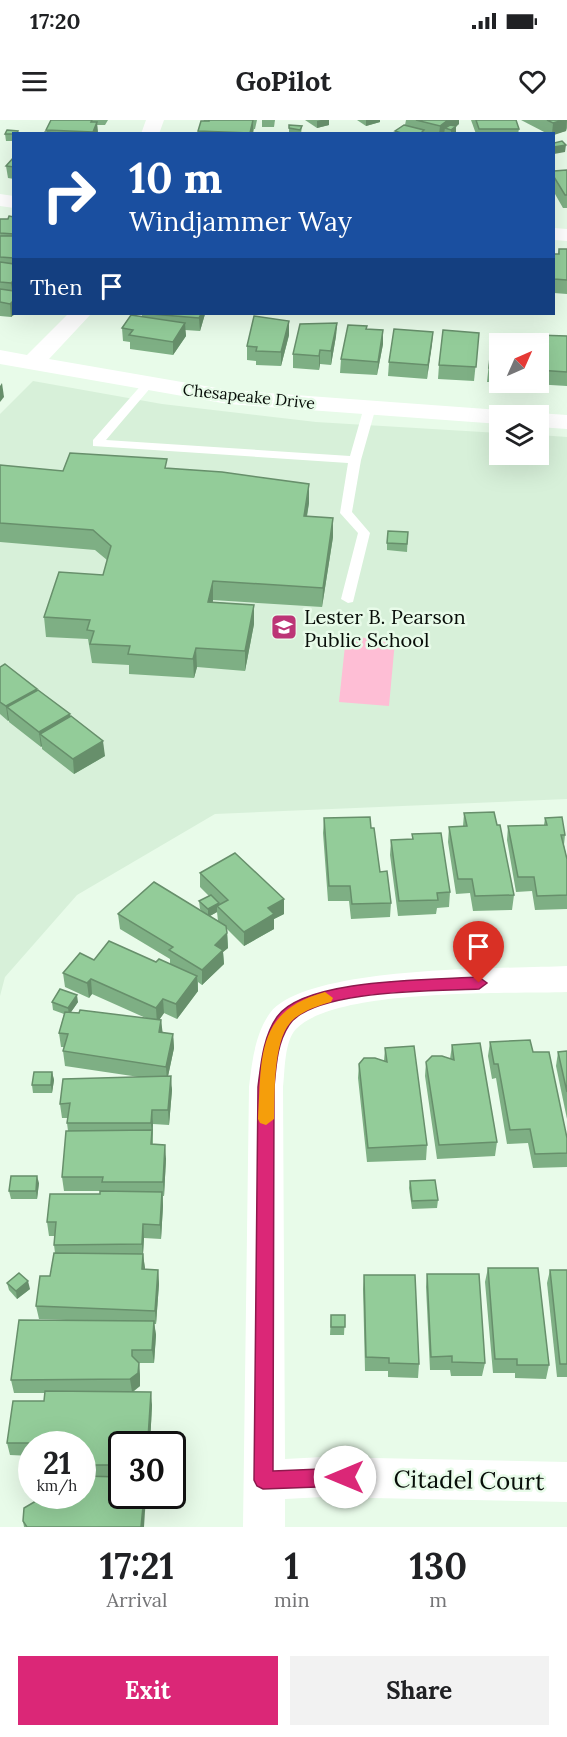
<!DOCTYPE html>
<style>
:root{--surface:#fff;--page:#f2f2f2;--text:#202124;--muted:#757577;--accent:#db2777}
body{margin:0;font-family:Lora,serif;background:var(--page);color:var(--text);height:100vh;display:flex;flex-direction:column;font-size:22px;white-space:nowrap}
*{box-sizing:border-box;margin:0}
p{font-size:20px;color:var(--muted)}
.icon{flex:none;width:33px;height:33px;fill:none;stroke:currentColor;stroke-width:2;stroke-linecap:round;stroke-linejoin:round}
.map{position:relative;height:1407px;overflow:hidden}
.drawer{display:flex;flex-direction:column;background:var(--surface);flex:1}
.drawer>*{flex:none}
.guide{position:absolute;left:12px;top:12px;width:543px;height:183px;border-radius:0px;box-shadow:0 6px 24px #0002;background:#1a4fa0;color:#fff;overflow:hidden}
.needle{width:39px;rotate:45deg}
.controls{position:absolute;left:489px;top:213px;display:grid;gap:12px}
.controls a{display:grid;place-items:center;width:60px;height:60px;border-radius:0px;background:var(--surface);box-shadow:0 6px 24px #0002;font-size:30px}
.speed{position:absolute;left:18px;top:1311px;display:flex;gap:12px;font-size:30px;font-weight:700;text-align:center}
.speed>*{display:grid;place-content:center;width:78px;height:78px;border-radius:50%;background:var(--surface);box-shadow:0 6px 24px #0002;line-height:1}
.speed small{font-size:15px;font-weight:400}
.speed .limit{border:3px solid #111;border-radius:9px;background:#fff;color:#111}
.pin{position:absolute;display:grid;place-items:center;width:51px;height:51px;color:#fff;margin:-62px -26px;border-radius:50% 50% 50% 0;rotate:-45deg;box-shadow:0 0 6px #0007}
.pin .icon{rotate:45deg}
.me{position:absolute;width:66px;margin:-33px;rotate:270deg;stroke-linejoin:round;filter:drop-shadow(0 0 4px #0008)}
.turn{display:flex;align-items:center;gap:21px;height:126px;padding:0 18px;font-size:27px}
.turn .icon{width:78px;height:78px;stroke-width:2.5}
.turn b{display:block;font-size:42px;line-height:51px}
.then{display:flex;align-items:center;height:57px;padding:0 18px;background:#0003;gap:12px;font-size:22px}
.eta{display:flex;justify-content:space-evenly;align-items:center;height:102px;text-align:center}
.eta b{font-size:36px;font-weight:700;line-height:42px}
.action{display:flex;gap:12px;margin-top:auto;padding:12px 18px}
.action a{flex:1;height:69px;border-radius:0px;background:var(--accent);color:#fff;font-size:24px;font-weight:700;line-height:69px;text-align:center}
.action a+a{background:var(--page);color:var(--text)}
.status{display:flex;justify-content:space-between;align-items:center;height:42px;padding:0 30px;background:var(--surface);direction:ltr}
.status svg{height:16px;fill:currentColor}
header{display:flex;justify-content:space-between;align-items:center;height:78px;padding:0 18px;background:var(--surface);font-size:27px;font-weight:700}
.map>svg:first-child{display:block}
.built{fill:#d7f0d9}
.green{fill:#febed5}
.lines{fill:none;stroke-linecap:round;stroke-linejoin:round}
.lane{fill:#fff;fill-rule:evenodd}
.street{fill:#fff;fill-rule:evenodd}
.wall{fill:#7eaf84;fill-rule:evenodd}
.shaded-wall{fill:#678f6b}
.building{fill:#93cc99;stroke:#678f6b;stroke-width:1.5}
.route{fill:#db2777;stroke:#8e194d;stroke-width:1.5}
.slow{fill:#f59e0b}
.labels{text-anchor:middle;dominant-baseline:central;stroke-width:5;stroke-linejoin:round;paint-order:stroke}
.far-street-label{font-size:16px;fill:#070d08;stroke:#e8fbe9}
.poi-label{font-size:20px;fill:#070d08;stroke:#e8fbe9;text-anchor:start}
.near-street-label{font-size:24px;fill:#070d08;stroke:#e8fbe9}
</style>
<div class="status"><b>17:20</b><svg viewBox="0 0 49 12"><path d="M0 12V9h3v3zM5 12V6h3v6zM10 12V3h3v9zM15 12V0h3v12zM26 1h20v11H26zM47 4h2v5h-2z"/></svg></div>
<header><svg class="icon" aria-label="menu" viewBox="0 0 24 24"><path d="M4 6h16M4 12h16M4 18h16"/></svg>GoPilot<svg class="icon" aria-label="heart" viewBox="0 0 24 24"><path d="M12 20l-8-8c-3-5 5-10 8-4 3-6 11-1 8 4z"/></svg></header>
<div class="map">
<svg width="567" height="1407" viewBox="0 0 567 1407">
<rect width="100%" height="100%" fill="#e8fbe9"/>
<polygon class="built" points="33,261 162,284 316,302 499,313 500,334 538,334 539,315 567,317 567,679 215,694 77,775 5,857 0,876 0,294"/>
<polygon class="green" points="346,516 395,521 389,586 339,582"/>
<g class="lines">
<polygon class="lane" points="148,261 152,262 152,266 106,320 350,336 364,287 370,284 374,285 376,287 361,340 352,392 370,413 353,482 348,483 341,479 358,413 340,393 348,343 93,326 93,320 144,262"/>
<g class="street">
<polygon points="146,0 164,0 159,14 141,14"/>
<polygon points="0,74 14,76 14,88 0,86"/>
<polygon points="554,108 567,109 567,121 554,120"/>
<polygon points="68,194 91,194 49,239 228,270 500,290 511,296 500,296 500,304 228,284 0,244 0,230 27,235"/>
<polygon points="538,293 567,295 567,309 538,307 538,296 530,296"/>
<path d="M567,846V872C508,874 335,868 296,909C284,922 285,951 283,967L285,1339L323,1337L567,1342V1382L323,1377L285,1379V1407H243L249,967C252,942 255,914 270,893C307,845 506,849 567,846Z"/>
</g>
</g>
<g class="wall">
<polygon points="50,0 108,0 105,5 97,5 98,14 44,14 47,12 46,10 50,2"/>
<polygon points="204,0 257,0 255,9 254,9 253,14 198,14 198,11"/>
<polygon points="262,0 275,0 274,7 262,7"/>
<polygon points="305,0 329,0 329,5 317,8"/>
<polygon points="357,0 380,0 380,2 366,6"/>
<polygon points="406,0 459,0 459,4 456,6 455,14 395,14 395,11 405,5"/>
<polygon points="471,0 516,0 519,9 518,14 476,14"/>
<polygon points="521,0 567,0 567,8 566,11 554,14 548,14"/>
<polygon points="302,6 301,14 289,14 289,8"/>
<polygon points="5,14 14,14 14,21 6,21"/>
<polygon points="14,37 14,59 8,58 6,46"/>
<polygon points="567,50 567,88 563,88 555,74 554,86 554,51"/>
<polygon points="14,97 14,194 15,194 11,197 0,196 0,99 8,99"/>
<polygon points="559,129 567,129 567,174 554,173 554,134 558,134"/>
<polygon points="142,194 205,194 200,211 185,210 186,216 173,235 130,229 130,222 123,221 122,208 142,197"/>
<polygon points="289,201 289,215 281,246 256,245 256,241 247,240 247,226"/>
<polygon points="337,203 336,216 331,245 320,244 319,250 293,248 293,234"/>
<polygon points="367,206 367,209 383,224 377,255 340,253 341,239"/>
<polygon points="433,212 427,259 388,256 389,242"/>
<polygon points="479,213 474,261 438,259 439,245"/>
<polygon points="492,214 500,224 500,262 487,262"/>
<polygon points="536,215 567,216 567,266 534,264 534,262 538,262 538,224 535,224"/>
<polygon points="500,262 525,262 524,264"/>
<polygon points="0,345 63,351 167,348 309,383 307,397 333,417 322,487 213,480 213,482 254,485 254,504 245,551 197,547 194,558 129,554 129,545 92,543 88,519 46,517 44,497 103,455 107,440 95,430 0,422"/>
<polygon points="408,412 407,432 387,430 387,423"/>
<polygon points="0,547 37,571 70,597 105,636 74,654 42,629 42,626 41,627 9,602 9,600 8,601 0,594"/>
<polygon points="464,693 514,775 512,790 473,791 470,773 456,774 448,722 449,707 463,706"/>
<polygon points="324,698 371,708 380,752 391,783 390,797 351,799 349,781 328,781 323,713"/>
<polygon points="545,698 565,715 564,725 567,739 567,789 535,790 532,771 516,772 507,720 508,706 544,705"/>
<polygon points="412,714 450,772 449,787 437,788 436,794 398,796 390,735 391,720 412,719"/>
<path d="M200,753L284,794L274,799V809L244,826L227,809L228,828L223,832L224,844L202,865L198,862V871L177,899L164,893L159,900H161L162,913L173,914L174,928L168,956L172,970L169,1005L153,1004V1024L166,1039L164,1076H163V1086L161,1119L144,1118L143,1134L145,1150H158L159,1164L156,1204H154L156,1215L154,1243H139L140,1256V1266L133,1272L152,1285L150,1324H122V1376L144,1407H24L23,1401L36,1381L82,1376V1324H32V1336L10,1335L7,1323L44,1281L45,1273H14L11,1260L66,1200L39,1199L36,1186L50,1156L55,1133L54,1125L55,1116H49L47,1102L100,1074V1071H64L62,1057L68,1011L67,1003L68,998H62L60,984L139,957L65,946L63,931L64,927H61L59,913L64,894L53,890L52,882H78L71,892L148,899L92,874L89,878L65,867L63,853L94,840L156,842L170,844V839L120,809L118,794L203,792L200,789L199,781L209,776L200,767ZM217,792L218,801L210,796Z"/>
<polygon points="490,922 533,932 567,1018 567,1047 533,1048 528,1023 507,1024 496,958 492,959 488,936"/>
<polygon points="452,925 497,1022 495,1036 437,1039 425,956 426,942 450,939"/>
<polygon points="385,928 427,1025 426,1040 367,1042 358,958 359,944 384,941"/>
<polygon points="567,931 567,999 556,946 558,932"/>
<polygon points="52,952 54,960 52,973 33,973 32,965"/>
<polygon points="410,1061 438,1080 437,1088 412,1089 409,1068"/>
<polygon points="39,1063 37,1079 11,1079 9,1071"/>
<polygon points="488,1148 549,1245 546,1259 515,1258 515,1253 493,1253 485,1162"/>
<polygon points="550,1150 567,1150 567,1257 557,1257 547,1163"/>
<polygon points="427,1154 485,1243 482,1256 451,1256 450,1250 430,1250 426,1167"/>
<polygon points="364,1155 419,1244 418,1258 388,1257 388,1251 365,1251 363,1169"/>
<polygon points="7,1163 30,1169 17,1179 9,1170"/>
<polygon points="331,1195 345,1195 344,1215 330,1215"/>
</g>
<g class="shaded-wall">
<polygon points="253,0 253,14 250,14"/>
<polygon points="321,0 329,0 329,5 317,8 317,1"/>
<polygon points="366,0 380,0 380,2 366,6"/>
<polygon points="448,0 459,0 459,4 451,10 445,8 444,14 439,14 440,6"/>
<polygon points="563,0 567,0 566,11 554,15 554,14 552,14 553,3"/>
<polygon points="97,2 98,14 93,14 93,12"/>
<polygon points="456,6 456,13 451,14 451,10"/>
<polygon points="566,25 565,32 554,34 554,27"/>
<polygon points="14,160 14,176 13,177 11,163"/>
<polygon points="14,180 14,194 15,194 11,197 10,184"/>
<polygon points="201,194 205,194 200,211 199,198"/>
<polygon points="289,201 289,215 281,246 281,232"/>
<polygon points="185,203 186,216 173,235 173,222"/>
<polygon points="337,203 336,216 331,245 331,231"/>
<polygon points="383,210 383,224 377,255 378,242"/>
<polygon points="433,212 432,225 427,259 428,245"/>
<polygon points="320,230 320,244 319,250 319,236"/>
<polygon points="2,263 4,277 0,282 0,266"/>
<polygon points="309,364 309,383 303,416 304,396"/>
<polygon points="333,398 333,417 322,487 323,468"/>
<polygon points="213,461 213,480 209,501 208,482"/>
<polygon points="254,485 254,504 245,551 245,531"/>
<polygon points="196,528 197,547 194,558 193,539"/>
<polygon points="37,569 38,583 7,587 9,600 8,601 6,586"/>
<polygon points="70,594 71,609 40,614 42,626 41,627 39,612"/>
<polygon points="103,621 105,636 74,654 73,639"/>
<polygon points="284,779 284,794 274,799 274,809 244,826 244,812 268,788"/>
<polygon points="219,783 219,788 217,786 217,792 208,797 208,789"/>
<polygon points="227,813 228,828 223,832 224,844 202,865 202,850 215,825"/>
<polygon points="197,856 198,871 177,899 176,884"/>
<polygon points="91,859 92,874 89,878 87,863"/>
<polygon points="77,875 78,882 69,895 68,888"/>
<polygon points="163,879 164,893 157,903 156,888"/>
<polygon points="161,900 163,915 159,912"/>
<polygon points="173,914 174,928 167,961 166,947"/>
<polygon points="52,952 54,960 52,973 51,965"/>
<polygon points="171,956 172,970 169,1005 168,990"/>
<polygon points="152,990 153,1004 152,1017 151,1003"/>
<polygon points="165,1025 166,1039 164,1076 163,1062"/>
<polygon points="37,1056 39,1063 37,1079 36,1071"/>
<polygon points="162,1072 163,1086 161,1119 160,1105"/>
<polygon points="143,1104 144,1118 143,1134 145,1148 144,1163 142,1124"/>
<polygon points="158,1150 159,1164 156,1204 155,1191"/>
<polygon points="28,1161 30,1169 17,1179 16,1171"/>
<polygon points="154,1201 156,1215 154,1243 152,1230"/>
<polygon points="139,1243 140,1256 140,1266 132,1272 130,1259"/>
<polygon points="151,1272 152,1285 150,1324 149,1324 148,1318"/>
<polygon points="144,1376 146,1376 144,1407 141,1407"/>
</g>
<g class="building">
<polygon points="51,0 92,0 91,2 97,2 93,12 46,10"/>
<polygon points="209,0 253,0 250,13 198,11 201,1 209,1"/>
<polygon points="416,0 448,0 440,6"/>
<polygon points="476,0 516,0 519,9 479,9"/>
<polygon points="547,0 563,0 553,3"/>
<polygon points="289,5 302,6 300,10 289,8"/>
<polygon points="404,5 424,10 420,14 404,14 395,11"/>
<polygon points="450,5 456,6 451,10 445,8"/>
<polygon points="7,10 18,11 17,14 5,14"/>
<polygon points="45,12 76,14 44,14"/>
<polygon points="562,21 566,25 554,27 554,23"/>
<polygon points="14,37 14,47 6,46"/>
<polygon points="567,50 567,75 565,75 554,57 554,51"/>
<polygon points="9,96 14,97 14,114 0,113 0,99 8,99"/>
<polygon points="0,116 14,116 14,138 0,137"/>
<polygon points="559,129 567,129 567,160 554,159 554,134 559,134"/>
<polygon points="0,142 14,144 14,160 11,163 0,162"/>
<polygon points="0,169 14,171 14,180 10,184 0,182"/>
<polygon points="151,194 201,194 199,198"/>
<polygon points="131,195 185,203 173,222 129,215 133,210 122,208"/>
<polygon points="254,196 289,201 281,232 256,231 257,227 247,226"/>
<polygon points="337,203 331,231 320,230 319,236 293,234 300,204"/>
<polygon points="348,205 367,206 366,209 383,210 378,242 341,239"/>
<polygon points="394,209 433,212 428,245 389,242"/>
<polygon points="443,210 479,213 476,247 439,245"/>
<polygon points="492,214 528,217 528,224 500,224 500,249 489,248"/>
<polygon points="536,215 567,216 567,252 538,250 538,224 536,224"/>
<polygon points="70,333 167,339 165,348 222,352 309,364 304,396 333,398 323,468 213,461 208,482 254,485 245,531 196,528 193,539 128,534 130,526 90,524 94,511 87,510 90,500 44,497 59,452 103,455 111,426 93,410 0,403 0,345 63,351"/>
<polygon points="388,411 408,412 407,424 387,423"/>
<polygon points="5,544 37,569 6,586 0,582 0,547"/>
<polygon points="38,570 70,594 39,612 7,587"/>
<polygon points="71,596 103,621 73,639 40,614"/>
<polygon points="494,692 497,705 500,705 514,775 475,776 472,759 458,759 449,707 467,706 464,693"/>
<polygon points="370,697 371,708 374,708 380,752 387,751 391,783 352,784 350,766 329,766 324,698"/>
<polygon points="562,697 565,715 561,715 567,739 567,775 537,776 534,757 518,757 508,706 547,705 545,698"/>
<polygon points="441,713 450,772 437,773 438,780 399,781 391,720 413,719 412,714"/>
<polygon points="235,733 284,779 268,788 274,794 244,812 217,786 228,780 200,753"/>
<polygon points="154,762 226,806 227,813 215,825 223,830 202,850 169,830 173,827 118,794"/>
<polygon points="211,775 219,783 208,789 199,781"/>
<polygon points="109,821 156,842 159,839 197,856 176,884 163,879 156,888 91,859 87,863 63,853 80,833 94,840"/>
<polygon points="60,869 77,875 68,888 52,882"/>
<polygon points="80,890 161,900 159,912 173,914 166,947 63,931 68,914 59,913 65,892 79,893"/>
<polygon points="530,920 533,932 549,932 567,1018 567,1033 535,1034 530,1009 510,1010 498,944 494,944 490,922"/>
<polygon points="480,923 497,1022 439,1025 426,942 432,936 442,936 454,940 452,925"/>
<polygon points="414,926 427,1025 368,1028 359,944 364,938 375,938 387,942 385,928"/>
<polygon points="567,931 567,972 558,932"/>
<polygon points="34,952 52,952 51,965 32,965"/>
<polygon points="171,956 168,990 152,990 151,1003 67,1003 70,983 60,984 63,959"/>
<polygon points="152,1010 151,1024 165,1025 163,1062 102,1062 103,1057 62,1057 66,1011"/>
<polygon points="11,1056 37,1056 36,1071 9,1071"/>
<polygon points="435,1060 438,1080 412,1081 410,1061"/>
<polygon points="100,1071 162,1072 160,1105 143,1104 142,1124 54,1125 56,1102 47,1102 50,1074 100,1074"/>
<polygon points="54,1133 143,1134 142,1149 158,1150 155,1191 36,1186 40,1156 50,1156"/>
<polygon points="488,1148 538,1148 549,1245 517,1245 517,1239 495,1239"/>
<polygon points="550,1150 567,1150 567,1244 560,1244"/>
<polygon points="19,1153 28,1161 16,1171 7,1163"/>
<polygon points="427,1154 479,1154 485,1243 452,1242 452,1236 431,1237"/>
<polygon points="364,1155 415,1155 419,1244 389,1243 389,1238 366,1237"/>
<rect x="331" y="1195" width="14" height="12"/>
<polygon points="19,1200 154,1201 152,1230 132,1230 132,1236 139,1243 138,1253 130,1259 11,1260"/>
<polygon points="45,1271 151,1272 148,1318 128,1318 128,1324 122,1324 122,1345 82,1345 82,1324 39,1324 39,1323 7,1323 13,1281 44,1281"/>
<polygon points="82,1356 122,1357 122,1376 144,1376 141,1407 27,1407 23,1401 24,1388 36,1381 36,1376 82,1376"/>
</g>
<path class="route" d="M479,857L487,863L479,869C438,871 312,869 289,905C277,923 276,946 274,967L273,1351L345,1348L352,1351L354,1357L352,1364L345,1366L263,1369L257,1366L254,1360L258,967C261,944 263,917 277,897C304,858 434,860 479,857Z"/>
<path class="slow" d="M325,872L333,878L331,882C317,886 299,892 290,903C273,923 275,973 274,999L266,1005L260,1003L258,999C262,938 255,891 325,872Z"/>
<defs>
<symbol id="school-square" viewBox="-11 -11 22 22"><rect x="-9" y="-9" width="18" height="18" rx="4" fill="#bc3576" stroke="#e8fbe9"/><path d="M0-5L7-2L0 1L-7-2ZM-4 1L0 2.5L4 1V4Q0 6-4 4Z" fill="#fff"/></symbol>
</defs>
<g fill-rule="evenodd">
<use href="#school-square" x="269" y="492" width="30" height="30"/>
</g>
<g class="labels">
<g class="far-street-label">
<text transform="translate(249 276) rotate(6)">Chesapeake Drive</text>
</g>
<g class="poi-label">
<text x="304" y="496">Lester B. Pearson<tspan x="304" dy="23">Public School</tspan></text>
</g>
<g class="near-street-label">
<text transform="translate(469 1360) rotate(1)">Citadel Court</text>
</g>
</g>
</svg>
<div class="controls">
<a><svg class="needle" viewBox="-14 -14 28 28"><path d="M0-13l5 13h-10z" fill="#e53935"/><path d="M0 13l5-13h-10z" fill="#757577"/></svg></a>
<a><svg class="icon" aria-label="layers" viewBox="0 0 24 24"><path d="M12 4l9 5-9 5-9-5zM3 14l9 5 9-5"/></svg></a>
</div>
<div class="speed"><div>21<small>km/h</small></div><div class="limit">30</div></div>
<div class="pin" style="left:479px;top:863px;background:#d93025"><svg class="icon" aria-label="arrive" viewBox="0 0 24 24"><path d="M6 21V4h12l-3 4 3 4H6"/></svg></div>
<svg class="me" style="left:345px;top:1357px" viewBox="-20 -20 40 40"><circle r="19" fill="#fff"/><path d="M0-13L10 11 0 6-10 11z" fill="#db2777"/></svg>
<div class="guide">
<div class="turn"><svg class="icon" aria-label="right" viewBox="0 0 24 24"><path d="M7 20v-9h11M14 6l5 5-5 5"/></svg><div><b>10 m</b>Windjammer Way</div></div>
<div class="then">Then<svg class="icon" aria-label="arrive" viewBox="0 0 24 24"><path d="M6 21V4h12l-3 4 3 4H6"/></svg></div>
</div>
</div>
<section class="drawer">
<div class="eta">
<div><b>17:21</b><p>Arrival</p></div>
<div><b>1</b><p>min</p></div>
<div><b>130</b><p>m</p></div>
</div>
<div class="action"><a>Exit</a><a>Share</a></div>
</section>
